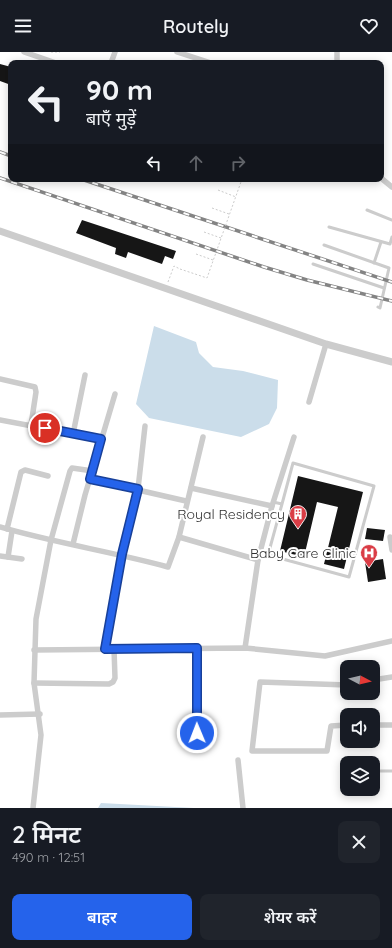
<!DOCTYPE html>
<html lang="hi">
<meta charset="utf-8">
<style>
:root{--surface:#171b24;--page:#20242c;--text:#f1f3f6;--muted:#9ea1a6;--accent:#2563eb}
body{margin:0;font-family:Quicksand,"Noto Sans Devanagari",sans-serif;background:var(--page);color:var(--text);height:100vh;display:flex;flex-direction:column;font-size:15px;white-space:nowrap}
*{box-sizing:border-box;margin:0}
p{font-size:13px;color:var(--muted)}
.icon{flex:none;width:22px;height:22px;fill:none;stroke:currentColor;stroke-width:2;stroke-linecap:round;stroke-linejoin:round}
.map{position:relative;height:756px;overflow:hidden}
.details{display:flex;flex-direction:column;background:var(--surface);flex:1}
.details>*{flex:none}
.guide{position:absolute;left:8px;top:8px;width:376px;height:122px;border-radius:8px;box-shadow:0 2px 10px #0003;background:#171b24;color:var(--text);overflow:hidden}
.needle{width:26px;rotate:97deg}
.buttons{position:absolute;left:340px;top:608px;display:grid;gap:8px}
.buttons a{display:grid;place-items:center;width:40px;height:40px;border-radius:8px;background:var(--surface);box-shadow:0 2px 10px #0003;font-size:20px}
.pin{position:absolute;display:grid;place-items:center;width:34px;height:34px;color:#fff;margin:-17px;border:2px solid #fff;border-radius:50%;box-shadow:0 1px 4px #0007}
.me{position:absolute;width:44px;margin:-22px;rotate:359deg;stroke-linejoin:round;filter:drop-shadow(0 0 3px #0008)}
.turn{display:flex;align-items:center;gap:14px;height:84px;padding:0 12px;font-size:18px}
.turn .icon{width:52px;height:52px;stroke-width:2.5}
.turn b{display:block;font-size:28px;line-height:34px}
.lanes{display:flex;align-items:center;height:38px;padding:0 12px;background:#0003;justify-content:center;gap:20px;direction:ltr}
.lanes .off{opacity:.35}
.round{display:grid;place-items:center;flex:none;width:42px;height:42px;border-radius:8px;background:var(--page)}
.summary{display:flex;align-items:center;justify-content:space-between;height:68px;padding:0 12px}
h1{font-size:24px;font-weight:600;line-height:30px}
.cta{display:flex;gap:8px;margin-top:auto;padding:8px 12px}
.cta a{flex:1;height:46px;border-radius:8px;background:var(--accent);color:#fff;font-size:16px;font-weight:600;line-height:46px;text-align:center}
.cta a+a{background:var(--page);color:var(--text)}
header{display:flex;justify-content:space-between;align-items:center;height:52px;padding:0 12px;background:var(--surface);font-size:18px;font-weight:600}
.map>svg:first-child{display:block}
.water{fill:#cbddea}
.building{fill:#161616}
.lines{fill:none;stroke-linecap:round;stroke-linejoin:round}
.path{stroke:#ccc;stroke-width:1;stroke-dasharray:2 2;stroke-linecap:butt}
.service{stroke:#ccc;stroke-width:3}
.minor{stroke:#ccc;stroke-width:5.5}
.tertiary{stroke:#ccc;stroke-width:7}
.rail-casing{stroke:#848484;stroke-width:3.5}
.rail{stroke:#fff;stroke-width:2;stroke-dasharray:6;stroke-linecap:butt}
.path-bridge{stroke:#ccc;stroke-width:1;stroke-dasharray:2 2;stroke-linecap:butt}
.route-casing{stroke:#184099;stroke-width:10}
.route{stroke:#2563eb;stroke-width:7}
.labels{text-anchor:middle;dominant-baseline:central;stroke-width:4;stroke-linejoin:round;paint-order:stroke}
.poi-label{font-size:14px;fill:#2f2f2f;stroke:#fff;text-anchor:end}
</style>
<header><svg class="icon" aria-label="menu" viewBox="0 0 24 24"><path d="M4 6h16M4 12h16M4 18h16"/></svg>Routely<svg class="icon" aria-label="heart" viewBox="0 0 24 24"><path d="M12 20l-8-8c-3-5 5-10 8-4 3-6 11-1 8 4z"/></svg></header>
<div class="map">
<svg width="392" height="756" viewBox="0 0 392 756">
<rect width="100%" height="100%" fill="#fff"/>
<g class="water">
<polygon points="154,274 196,290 199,301 213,315 243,319 278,328 277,356 269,372 241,385 149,366 136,352"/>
<polygon points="101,751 194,756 98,756"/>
</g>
<g class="building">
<polygon points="0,12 11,15 11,33 0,29"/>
<polygon points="82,168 176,199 173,207 165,204 162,212 128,200 126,206 115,202 116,196 76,181"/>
<polygon points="298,424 363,440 344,517 324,512 338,455 317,450 304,505 280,499"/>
<polygon points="367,476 385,478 383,489 365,487"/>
<polygon points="383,507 386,527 368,530 365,510"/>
</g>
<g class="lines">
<g class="path">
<polyline points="51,0 60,0"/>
<polyline points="218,138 236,145"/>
<polyline points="212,156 229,162"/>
<polyline points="204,180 221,186"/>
<polyline points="196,202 213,208"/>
<polyline points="168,230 174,214 180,217"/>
</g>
<g class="service">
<polyline points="367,158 392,168"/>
<polyline points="329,175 390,192 392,185"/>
<polyline points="324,193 389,216 380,256 378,255"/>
<polyline points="374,211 381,190"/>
<polyline points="313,212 384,236"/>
<polyline points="273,450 282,452 293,411 374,434 349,525 268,503 282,452"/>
<polyline points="380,719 392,719"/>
</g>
<g class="minor">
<polyline points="24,0 56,11"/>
<polyline points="177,0 211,11"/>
<polyline points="111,11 115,0"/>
<polyline points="337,11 337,0"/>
<polyline points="381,126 392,135"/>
<polyline points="0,327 35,335 36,340 31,373"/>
<polyline points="309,350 326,292"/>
<polyline points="0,368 101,387"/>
<polyline points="73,382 85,323"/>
<polyline points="90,427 186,449"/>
<polyline points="191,436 272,454"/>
<path d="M0,475C55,491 113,500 168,515L179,485L203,385"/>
<polyline points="7,477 21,420 25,418 48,424"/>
<polyline points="179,485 258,508 272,454 294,385"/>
<polyline points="390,485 392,498"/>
<polyline points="73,492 85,443 115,342"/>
<polyline points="0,504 22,507"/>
<polyline points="8,505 12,479"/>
<polyline points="197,596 197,681"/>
<polyline points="245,596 258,508"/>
<polyline points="105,597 122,502 138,437 145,374"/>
<polyline points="34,598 245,596 325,604 392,589"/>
<polyline points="373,628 392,625"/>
<polyline points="34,631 109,632 113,630 115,626 114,597"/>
<polyline points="347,633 260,630 252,699 327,699 331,674 347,673"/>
<polyline points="0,663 40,662"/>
<polyline points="373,673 392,673"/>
<polyline points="238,708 243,756"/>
<polyline points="33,756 41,683 34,631 36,567 51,488 70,419 72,416 93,419"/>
</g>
<polyline class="tertiary" points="0,179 326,292 392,310"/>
<defs>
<g id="rail">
<polyline points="0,100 11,104"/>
<polyline points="0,126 264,215 307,228 392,249"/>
<polyline points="81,127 392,230"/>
</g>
</defs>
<use href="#rail" class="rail-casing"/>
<use href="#rail" class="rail"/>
<polyline class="path-bridge" points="180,217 207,226 242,127"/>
</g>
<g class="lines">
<defs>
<polyline id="route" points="45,376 101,387 90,427 138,437 122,502 105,597 197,596 197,681"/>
</defs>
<use href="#route" class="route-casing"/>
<use href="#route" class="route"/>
</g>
<defs>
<symbol id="building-pin" viewBox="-11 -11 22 30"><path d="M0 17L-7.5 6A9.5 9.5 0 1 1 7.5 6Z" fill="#da3d46" stroke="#fff"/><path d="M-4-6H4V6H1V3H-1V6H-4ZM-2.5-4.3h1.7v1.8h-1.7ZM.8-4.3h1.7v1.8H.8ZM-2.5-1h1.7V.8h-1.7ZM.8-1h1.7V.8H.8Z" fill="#fff"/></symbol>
<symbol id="hospital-pin" viewBox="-11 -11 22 30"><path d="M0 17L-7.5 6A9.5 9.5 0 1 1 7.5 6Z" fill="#da3d46" stroke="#fff"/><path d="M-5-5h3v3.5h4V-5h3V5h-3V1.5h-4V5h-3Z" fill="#fff"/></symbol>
</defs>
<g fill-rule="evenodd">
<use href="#building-pin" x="288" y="452" width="20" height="27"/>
<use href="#hospital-pin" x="359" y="491" width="20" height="27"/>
</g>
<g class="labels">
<g class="poi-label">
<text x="285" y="462">Royal Residency</text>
<text x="356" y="501">Baby Care Clinic</text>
</g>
</g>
</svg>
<div class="buttons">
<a><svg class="needle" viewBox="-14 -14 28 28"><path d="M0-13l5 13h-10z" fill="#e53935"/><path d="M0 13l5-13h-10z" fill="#9ea1a6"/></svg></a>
<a><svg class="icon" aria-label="sound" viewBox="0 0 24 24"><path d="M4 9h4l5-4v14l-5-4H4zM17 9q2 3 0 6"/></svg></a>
<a><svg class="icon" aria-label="layers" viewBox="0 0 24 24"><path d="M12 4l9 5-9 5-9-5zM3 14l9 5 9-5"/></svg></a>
</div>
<div class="pin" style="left:45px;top:376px;background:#d93025"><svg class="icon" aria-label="arrive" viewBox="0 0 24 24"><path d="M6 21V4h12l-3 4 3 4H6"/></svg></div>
<svg class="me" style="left:197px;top:681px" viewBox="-20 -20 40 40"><circle r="17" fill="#2563eb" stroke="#fff" stroke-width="3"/><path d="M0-11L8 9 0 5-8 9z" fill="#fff"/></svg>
<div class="guide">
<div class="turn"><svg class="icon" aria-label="left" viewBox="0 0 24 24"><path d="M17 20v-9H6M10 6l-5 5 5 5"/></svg><div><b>90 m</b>बाएँ मुड़ें</div></div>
<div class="lanes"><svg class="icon" aria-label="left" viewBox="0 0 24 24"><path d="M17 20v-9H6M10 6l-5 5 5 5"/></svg><svg class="icon off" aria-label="ahead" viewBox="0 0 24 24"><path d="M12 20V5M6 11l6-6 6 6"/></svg><svg class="icon off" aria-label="right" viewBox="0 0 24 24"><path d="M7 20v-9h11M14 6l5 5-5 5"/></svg></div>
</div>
</div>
<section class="details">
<div class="summary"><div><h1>2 मिनट</h1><p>490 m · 12:51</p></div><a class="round"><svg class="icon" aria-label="close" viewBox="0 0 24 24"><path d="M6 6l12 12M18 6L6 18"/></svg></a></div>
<div class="cta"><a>बाहर</a><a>शेयर करें</a></div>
</section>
